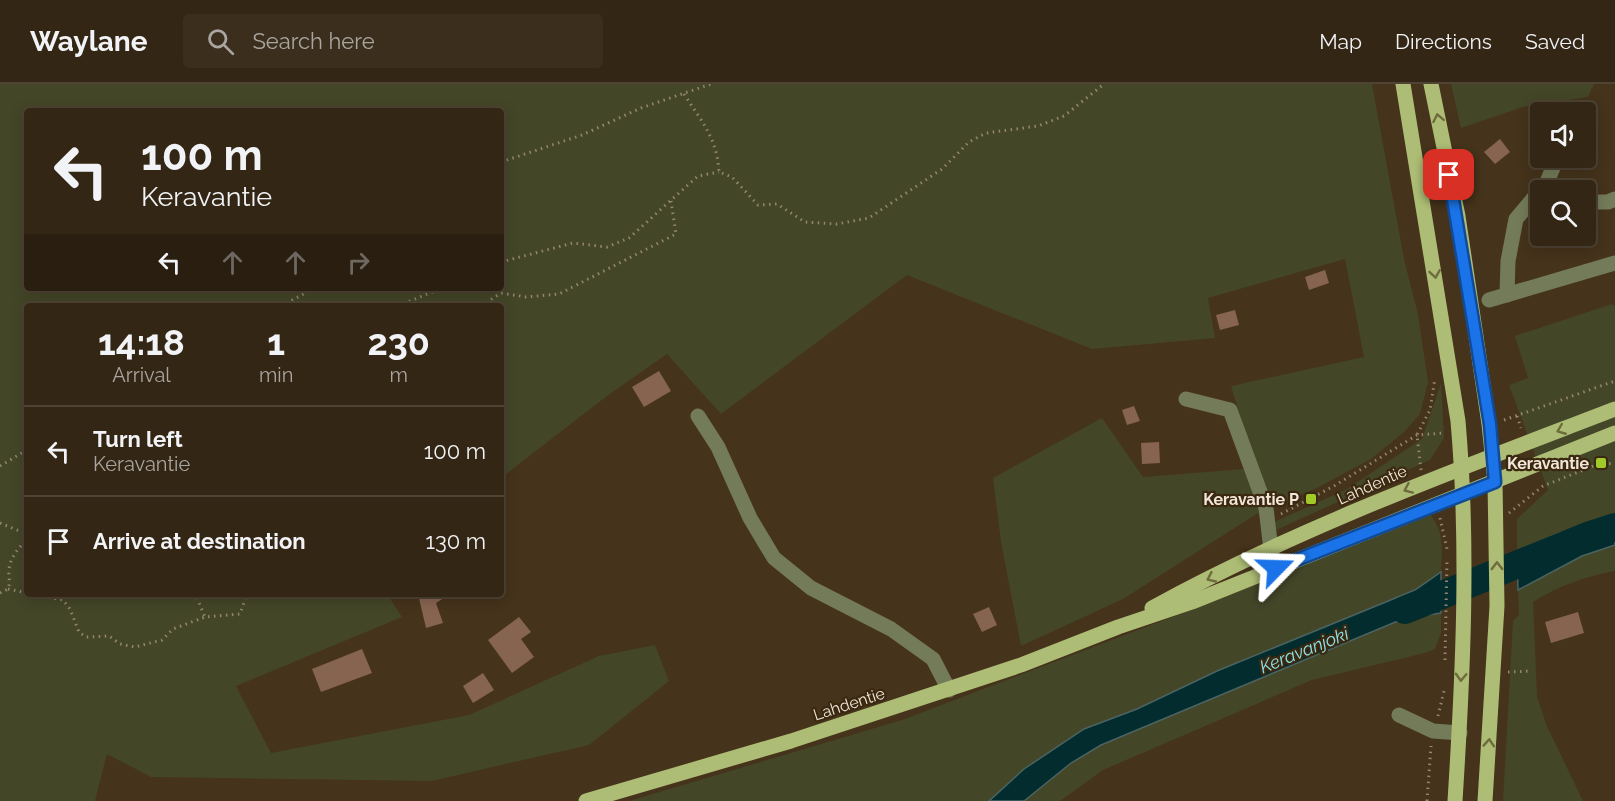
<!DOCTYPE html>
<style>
:root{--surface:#342614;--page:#3c2e1d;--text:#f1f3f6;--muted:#a9a5a0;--line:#4e4334}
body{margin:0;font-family:Raleway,sans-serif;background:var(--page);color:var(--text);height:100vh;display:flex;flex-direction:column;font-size:22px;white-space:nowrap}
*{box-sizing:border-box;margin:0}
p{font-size:20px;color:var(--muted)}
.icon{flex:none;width:33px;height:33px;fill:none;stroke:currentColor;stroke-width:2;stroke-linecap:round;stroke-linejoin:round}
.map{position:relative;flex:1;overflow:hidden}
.details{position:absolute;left:24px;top:219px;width:480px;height:294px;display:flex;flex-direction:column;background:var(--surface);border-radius:6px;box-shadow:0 3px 15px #0003,0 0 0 2px var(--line)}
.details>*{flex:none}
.hud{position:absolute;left:24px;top:24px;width:480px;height:183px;border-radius:6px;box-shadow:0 3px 15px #0003,0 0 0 2px var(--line);background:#342614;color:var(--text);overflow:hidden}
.tools{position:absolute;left:1530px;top:18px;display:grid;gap:12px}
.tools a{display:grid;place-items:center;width:66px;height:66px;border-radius:6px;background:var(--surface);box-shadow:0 3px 15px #0003,0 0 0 2px var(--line);font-size:30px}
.pin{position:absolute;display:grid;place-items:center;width:51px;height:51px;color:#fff;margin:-26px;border-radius:12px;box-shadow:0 3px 9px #0006}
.me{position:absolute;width:66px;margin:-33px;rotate:68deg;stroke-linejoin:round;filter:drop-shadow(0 0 4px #0008)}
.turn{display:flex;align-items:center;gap:21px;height:126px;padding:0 18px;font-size:27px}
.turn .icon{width:78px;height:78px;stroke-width:2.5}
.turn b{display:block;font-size:42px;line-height:51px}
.lanes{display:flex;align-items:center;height:57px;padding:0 18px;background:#0003;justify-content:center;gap:30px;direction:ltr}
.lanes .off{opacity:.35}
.eta{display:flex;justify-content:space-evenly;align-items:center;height:102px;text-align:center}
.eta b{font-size:36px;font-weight:700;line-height:42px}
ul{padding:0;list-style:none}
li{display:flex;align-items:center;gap:18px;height:90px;padding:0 18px;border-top:2px solid var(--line)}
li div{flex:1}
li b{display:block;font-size:22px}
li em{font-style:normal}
header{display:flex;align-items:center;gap:36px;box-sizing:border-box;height:84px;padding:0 30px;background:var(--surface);border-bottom:2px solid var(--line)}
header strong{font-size:28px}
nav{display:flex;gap:33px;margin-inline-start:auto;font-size:21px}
.search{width:420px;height:54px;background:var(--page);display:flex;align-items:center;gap:15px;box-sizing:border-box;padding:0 21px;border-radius:6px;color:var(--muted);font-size:22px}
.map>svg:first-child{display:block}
.green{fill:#444628;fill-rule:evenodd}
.water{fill:#032c2f;stroke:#4b6462;stroke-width:1.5}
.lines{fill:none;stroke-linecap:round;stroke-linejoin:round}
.river{stroke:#032c2f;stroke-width:28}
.building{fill:#876450}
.path{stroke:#958572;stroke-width:3;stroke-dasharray:1.5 4.5;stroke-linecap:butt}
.minor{stroke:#737b58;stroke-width:15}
.major{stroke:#aebd75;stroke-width:15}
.oneway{stroke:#6e6c3d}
.route-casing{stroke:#114b97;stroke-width:15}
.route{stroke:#1a73e8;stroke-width:10}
.poi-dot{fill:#a1c92a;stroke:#3a2910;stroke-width:2}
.labels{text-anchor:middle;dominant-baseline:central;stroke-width:4.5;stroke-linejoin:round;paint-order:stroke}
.poi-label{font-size:16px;font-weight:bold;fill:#f2e6d8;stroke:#3a2910;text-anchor:end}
.street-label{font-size:16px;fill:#f2e6d8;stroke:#3a2910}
.water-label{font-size:18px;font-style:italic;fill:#8de3eb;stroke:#3a2910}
</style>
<header>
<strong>Waylane</strong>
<div class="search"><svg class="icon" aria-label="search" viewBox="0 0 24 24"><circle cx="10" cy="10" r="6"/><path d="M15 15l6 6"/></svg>Search here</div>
<nav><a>Map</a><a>Directions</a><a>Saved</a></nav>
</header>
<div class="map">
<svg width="1615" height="717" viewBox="0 0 1615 717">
<rect width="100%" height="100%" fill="#45331b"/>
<g class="green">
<path d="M0,0H1372L1404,175L1418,230L1428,298L1420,330L1404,348L1371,375L1319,403L1255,431L1123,515L1021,562L1001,458L993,394L1102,334L1143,393L1256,384L1231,302L1364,273L1345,175L1208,214L1215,254L1092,265L907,191L721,330L667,270L607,312L501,394V222H27V510H387L402,533L236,602L271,669L469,631L599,572L655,561L669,597L589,661L432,697L151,693L107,670L95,717H0ZM27,27H501V204H27Z"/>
<polygon points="1451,0 1594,0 1588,13 1523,23 1461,44"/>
<polygon points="1612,220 1615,222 1615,433 1559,449 1517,468 1517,435 1548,406 1509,301 1528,294 1515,252"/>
<polygon points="1441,299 1444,354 1430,376 1272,448 1272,439 1347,405 1422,355"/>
<path d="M1429,429C1445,448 1442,465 1441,488L1415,506L1137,625L1084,645L1024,685L989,717H629L902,636L1201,522Z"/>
<path d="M1615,461V487C1584,493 1560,501 1533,518L1537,612L1546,640L1583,717H1503L1513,537L1519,531L1518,506L1582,472Z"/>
<polygon points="1435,528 1441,529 1441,549 1435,565 1425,569 1312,596 1103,686 1060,717 1024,717 1071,679 1101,661 1405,534"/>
</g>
<g class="water">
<polygon points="1615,433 1615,461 1582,472 1518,506 1517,468 1559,449"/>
<polygon points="1441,488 1441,529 1405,534 1101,661 1071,679 1024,717 989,717 1024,685 1084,645 1137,625 1217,587 1415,506"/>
</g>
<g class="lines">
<polyline class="river" points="1405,526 1590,451 1615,443"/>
</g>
<g class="building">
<polygon points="1500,55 1510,68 1495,80 1484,68"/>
<polygon points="1325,186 1329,199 1309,206 1305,193"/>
<polygon points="1235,226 1239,241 1220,246 1216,231"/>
<polygon points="659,287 671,307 644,323 632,303"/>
<polygon points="1134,322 1140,337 1127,341 1122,326"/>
<polygon points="1159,358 1160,379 1142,380 1141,359"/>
<polygon points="418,510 450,510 436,519 443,539 426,544"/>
<polygon points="989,523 997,541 982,548 973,530"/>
<polygon points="1578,528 1584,549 1551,559 1545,538"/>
<polygon points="519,533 531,548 521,555 534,573 512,589 488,556"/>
<polygon points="362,565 372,589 321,608 312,585"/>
<polygon points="483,589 494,606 473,619 463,602"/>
</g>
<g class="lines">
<g class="path">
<path d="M684,10C702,38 717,54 719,88L732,93L758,121L777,120L805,138L837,140L869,134L942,85L969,58L986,49L1038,42L1064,32L1104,0"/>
<polyline points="501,78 582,51 641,24 711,0"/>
<polyline points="501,178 573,159 607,163 629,154 698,92 719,88"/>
<polyline points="281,222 315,204"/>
<polyline points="398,222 442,204"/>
<polyline points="481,222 501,209 526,213 559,210 676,150 671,117"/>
<polyline points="1517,332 1521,344"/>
<polyline points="1504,336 1615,297"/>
<polyline points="0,382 27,366"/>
<polyline points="1421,386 1417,351 1430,326 1435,294"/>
<polyline points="1509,429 1543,402 1601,379 1615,380"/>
<polyline points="1281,430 1334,402 1417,351 1444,349"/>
<polyline points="1440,434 1447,465"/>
<polyline points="0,439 27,450"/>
<polyline points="8,505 27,509"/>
<path d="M0,509L8,505C11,497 8,494 9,486C10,473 19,464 27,455"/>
<polyline points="31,510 63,516 70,525 79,548 86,553 109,552 120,560 135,563 162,556 173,545 205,533"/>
<polyline points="192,510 197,514 205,533 240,530 247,510"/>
<polyline points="1445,576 1447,475"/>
<polyline points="1508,588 1530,587"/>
<polyline points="1438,632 1444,607"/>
<polyline points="1427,717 1431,662"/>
</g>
<g class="minor">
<polyline points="1586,118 1608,118 1615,115"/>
<polyline points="1507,211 1508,177 1516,135 1547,98 1557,74"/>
<polyline points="1489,216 1615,179"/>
<polyline points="1186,315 1230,326 1266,424 1271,466 1276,484"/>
<polyline points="698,332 718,363 750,434 774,474 811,504 891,545 933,575 949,606"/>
<polyline points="1399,631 1433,647 1460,649"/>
</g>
<g class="major">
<path d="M1403,0L1458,337C1469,463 1463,591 1455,717"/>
<polyline points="1431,0 1458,132 1489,340 1495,398 1497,522 1485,717"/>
<path d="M1152,524C1299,443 1459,385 1615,325"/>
<polyline points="586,717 791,657 1021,581 1118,543 1192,518 1615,349"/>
</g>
</g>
<defs><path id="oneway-chevron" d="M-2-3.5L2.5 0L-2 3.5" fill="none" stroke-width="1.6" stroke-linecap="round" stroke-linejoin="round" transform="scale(1.5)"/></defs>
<g class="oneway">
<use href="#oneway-chevron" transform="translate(1438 34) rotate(-101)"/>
<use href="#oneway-chevron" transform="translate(1435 190) rotate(81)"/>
<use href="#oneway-chevron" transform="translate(1561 346) rotate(158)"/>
<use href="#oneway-chevron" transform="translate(1408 405) rotate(156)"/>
<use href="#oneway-chevron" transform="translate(1497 482) rotate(-90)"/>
<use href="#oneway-chevron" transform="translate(1211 494) rotate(155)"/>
<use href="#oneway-chevron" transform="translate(1461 593) rotate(92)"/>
<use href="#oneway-chevron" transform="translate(1489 659) rotate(-86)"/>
</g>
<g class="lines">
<defs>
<polyline id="route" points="1276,484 1495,398 1490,340 1449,91"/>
</defs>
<use href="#route" class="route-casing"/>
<use href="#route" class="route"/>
</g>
<g class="poi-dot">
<rect x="1595" y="373" width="12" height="12" rx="3"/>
<rect x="1305" y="409" width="12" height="12" rx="3"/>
</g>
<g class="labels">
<g class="poi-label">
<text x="1589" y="379">Keravantie</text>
<text x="1299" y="415">Keravantie P</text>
</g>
<g class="street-label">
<text transform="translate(1372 401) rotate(-24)">Lahdentie</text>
<text transform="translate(849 620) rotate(-18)">Lahdentie</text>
</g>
<g class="water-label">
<text transform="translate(1304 566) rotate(-22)">Keravanjoki</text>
</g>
</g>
</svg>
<div class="tools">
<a><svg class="icon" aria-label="sound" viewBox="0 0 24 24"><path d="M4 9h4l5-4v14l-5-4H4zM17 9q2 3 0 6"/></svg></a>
<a><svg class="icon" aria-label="search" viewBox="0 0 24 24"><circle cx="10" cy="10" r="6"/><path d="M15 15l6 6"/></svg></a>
</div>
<div class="pin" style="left:1449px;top:91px;background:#d93025"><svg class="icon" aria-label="arrive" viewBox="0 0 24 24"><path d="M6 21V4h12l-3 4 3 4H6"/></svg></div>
<svg class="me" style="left:1276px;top:484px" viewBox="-20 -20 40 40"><path d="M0-17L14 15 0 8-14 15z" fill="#1a73e8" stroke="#fff" stroke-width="4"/></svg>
<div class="hud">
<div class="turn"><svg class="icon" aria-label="left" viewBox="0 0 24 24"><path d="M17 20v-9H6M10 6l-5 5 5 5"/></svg><div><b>100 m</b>Keravantie</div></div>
<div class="lanes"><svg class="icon" aria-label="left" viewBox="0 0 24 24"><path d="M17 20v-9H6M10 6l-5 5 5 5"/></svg><svg class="icon off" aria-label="ahead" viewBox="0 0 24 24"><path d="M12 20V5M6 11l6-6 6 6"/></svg><svg class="icon off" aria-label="ahead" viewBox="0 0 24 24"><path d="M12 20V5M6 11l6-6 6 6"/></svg><svg class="icon off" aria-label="right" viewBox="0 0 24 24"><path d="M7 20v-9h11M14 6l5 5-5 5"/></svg></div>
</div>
<section class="details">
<div class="eta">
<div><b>14:18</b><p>Arrival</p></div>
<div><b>1</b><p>min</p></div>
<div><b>230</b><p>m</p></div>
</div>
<ul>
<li><svg class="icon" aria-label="left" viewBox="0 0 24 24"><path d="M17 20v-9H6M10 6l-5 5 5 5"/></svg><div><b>Turn left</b><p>Keravantie</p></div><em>100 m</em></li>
<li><svg class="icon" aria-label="arrive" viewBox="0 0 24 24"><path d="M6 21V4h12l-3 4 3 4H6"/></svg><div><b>Arrive at destination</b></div><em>130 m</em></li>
</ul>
</section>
</div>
